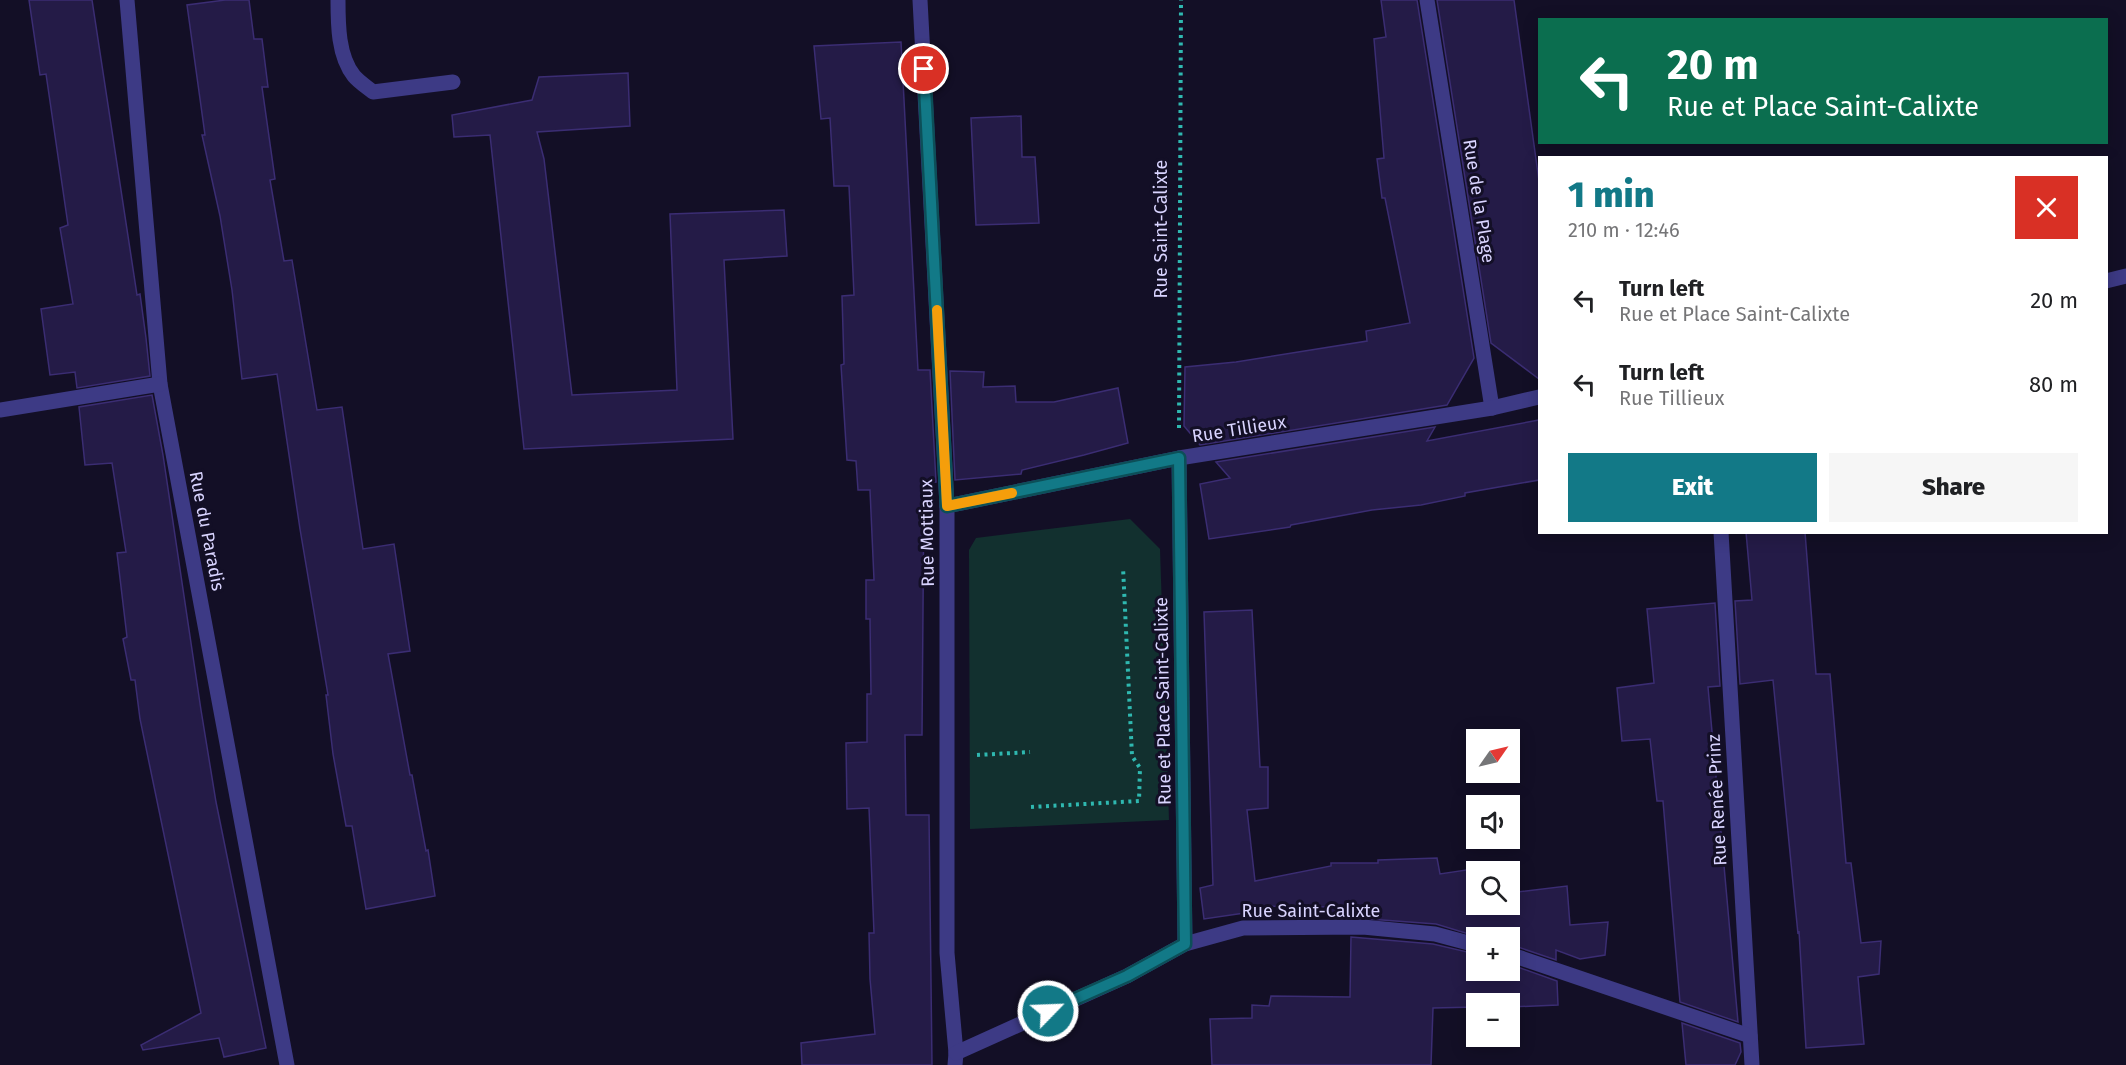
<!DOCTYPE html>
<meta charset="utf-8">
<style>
:root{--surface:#fff;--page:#f6f6f6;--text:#202124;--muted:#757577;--accent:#127987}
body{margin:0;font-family:"Fira Sans",sans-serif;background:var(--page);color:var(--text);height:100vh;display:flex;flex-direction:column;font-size:22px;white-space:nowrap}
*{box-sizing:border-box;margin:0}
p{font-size:20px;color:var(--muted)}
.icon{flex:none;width:33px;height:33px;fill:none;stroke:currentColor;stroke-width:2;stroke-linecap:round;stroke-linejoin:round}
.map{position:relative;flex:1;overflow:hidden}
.sheet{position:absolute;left:1538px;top:156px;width:570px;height:378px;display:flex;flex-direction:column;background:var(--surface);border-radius:0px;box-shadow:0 3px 15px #0003}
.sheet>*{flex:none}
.hud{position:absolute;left:1538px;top:18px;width:570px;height:126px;border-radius:0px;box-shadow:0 3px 15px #0003;background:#0b6e4f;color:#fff;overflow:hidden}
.needle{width:39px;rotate:56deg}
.fabs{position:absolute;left:1466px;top:729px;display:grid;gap:12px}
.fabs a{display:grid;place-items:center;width:54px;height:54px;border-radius:0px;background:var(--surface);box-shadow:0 3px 15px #0003;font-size:30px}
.pin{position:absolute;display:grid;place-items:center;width:51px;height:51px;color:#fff;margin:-26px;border:3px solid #fff;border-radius:50%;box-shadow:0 2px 6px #0007}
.me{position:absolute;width:66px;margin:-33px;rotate:66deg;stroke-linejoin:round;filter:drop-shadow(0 0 4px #0008)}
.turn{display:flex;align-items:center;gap:21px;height:126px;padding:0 30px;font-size:27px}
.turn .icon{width:78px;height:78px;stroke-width:2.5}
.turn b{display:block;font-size:42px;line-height:51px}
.round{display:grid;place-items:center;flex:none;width:63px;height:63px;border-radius:0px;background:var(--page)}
.headline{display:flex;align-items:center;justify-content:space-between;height:102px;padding:0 30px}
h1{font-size:36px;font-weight:800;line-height:45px;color:var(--accent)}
.action{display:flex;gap:12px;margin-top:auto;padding:12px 30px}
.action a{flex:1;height:69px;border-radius:0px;background:var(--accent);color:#fff;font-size:24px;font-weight:800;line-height:69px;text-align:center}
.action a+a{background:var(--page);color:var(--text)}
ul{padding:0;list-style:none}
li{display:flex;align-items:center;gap:18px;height:84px;padding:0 30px}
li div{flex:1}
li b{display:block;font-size:22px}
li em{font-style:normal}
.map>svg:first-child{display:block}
.green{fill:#12302f}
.building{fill:#241b47;stroke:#3b2d73;stroke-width:1.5;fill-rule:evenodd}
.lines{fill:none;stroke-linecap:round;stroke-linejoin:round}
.path{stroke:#2fb8b0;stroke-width:4;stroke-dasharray:3 4.5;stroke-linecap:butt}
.lane{stroke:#3d3a85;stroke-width:15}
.street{stroke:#3d3a85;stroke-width:15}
.route-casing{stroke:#0c4f58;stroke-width:15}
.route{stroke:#127987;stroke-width:10}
.slow{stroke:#f59e0b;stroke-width:10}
.labels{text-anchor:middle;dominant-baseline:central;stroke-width:6;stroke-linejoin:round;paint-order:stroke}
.street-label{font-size:18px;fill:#d9d4ff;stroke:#130f26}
</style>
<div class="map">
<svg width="2126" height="1065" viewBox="0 0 2126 1065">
<rect width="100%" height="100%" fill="#130f26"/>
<polygon class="green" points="1130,519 1160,549 1169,820 970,829 969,550 976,538"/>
<g class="building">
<polygon points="29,0 92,0 137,295 140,294 146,338 150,376 77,388 75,372 50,375 41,309 73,304 60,228 68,225 46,74 40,75"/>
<polygon points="225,0 249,0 254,39 262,39 268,87 262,87 275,179 270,180 284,261 292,260 317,410 342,407 363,549 394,544 410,651 388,654 410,775 412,775 426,851 428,850 435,896 366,909 352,826 346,826 333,754 326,695 328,695 300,529 277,374 242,379 232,290 220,216 202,135 205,135 187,5"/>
<polygon points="1381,0 1417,0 1474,358 1447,405 1200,445 1184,426 1185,367 1236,362 1367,341 1366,331 1410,323 1385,198 1382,198 1377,159 1384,158 1374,39 1386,37"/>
<polygon points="1437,0 1514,0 1539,181 1539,379 1491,343"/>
<polygon points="901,42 918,370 930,370 936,482 924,483 922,735 905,735 906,815 929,815 932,1065 802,1065 801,1043 875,1034 870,979 869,933 874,933 869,808 847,809 846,743 867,742 867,694 871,694 870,619 866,619 866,580 874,580 870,490 858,490 856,461 847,460 841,365 844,364 842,296 854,295 849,186 834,186 830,118 821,119 814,46"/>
<polygon points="628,73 630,126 537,132 544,159 572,395 677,390 670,214 784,210 787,256 724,260 733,439 524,449 490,135 454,137 452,115 532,100 539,77"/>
<polygon points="1021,116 1022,157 1035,157 1039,223 976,225 971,118"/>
<polygon points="950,371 984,372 983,387 1015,386 1016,402 1054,402 1118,388 1128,443 1084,455 1022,470 1021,474 955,480"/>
<polygon points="152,395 163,455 201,710 216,802 266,1048 224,1057 219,1038 143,1050 141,1045 201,1013 140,719 135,680 131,680 123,639 127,637 117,553 126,552 112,463 85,465 79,407"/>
<polygon points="1539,420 1539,480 1465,493 1465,496 1421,505 1372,510 1291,525 1290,527 1209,539 1200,484 1230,478 1216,462 1435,427 1427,441"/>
<polygon points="1746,532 1805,532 1816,674 1830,674 1846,863 1851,863 1861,943 1881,941 1879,974 1858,977 1864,1044 1806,1048 1799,931 1798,934 1773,680 1740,684 1735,601 1752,600"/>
<polygon points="1715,603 1720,686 1708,687 1738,1022 1680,1002 1663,801 1657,801 1650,739 1622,741 1617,688 1654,683 1647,609"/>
<path d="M1252,610L1260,767H1268V808L1247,810L1255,881L1331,866V863H1378V860L1437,858L1440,874L1513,863L1517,892L1567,886L1570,925L1608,922L1605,955L1580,959L1556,950V960L1509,944V938H1482L1436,924L1329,916L1330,907L1258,906V911L1204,919L1200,888L1213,885L1204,612ZM1476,872H1509V904H1476Z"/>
<polygon points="1351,937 1433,944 1476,954 1476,970 1509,970 1509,964 1557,981 1558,1005 1509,1007 1509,1004 1476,1004 1476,1007 1433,1008 1431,1065 1212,1065 1210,1019 1252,1018 1252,1005 1269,1006 1271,996 1350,997"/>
<polygon points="1682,1023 1740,1043 1741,1052 1735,1065 1686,1065"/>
</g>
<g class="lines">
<g class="path">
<polyline points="1179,428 1181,0"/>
<polyline points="977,755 1030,752"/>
<polyline points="1031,807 1139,801 1140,768 1132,756 1123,567"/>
</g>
<path class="lane" d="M338,0C338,24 338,56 354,76C359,82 367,87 373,92L453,82"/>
<g class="street">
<polyline points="127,0 160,384 287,1065"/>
<polyline points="920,0 947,506 947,953 956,1053 955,1065"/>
<polyline points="1427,0 1492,408"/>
<polyline points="2106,281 2126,276"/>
<polyline points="0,410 160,384"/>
<polyline points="1179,458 1185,944"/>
<polyline points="947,506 1179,458 1492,408 1539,397"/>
<polyline points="1721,532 1752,1065"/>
<polyline points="1509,954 1750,1036"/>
<polyline points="956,1053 1127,976 1185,944 1243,928 1363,927 1435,934 1476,945"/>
</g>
</g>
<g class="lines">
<defs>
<polyline id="route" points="924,69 947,506 1179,458 1185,944 1127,976 1048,1011"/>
</defs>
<use href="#route" class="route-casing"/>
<use href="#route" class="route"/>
<polyline class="slow" points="937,310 947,506 1012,493"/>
</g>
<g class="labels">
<g class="street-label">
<text transform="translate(1479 201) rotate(81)">Rue de la Plage</text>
<text transform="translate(1161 229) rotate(-90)">Rue Saint-Calixte</text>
<text transform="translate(1239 429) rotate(-9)">Rue Tillieux</text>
<text transform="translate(207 531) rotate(79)">Rue du Paradis</text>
<text transform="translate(927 533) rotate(-91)">Rue Mottiaux</text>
<text transform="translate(1163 701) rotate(-91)">Rue et Place Saint-Calixte</text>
<text transform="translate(1717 800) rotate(-93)">Rue Renée Prinz</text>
<text x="1311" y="911">Rue Saint-Calixte</text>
</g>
</g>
</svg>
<div class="fabs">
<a><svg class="needle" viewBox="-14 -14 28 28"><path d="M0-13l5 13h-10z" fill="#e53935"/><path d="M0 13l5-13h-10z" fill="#757577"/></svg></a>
<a><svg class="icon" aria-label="sound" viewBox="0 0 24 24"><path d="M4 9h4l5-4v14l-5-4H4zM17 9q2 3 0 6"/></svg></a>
<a><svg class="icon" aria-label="search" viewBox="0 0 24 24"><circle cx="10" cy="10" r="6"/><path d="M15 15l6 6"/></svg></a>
<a>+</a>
<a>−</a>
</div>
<div class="pin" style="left:924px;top:69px;background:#d93025"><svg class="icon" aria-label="arrive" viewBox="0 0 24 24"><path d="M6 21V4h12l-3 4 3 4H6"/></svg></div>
<svg class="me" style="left:1048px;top:1011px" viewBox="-20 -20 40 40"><circle r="17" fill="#127987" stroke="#fff" stroke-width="3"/><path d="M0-11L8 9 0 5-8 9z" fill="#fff"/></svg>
<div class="hud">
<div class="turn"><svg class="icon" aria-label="left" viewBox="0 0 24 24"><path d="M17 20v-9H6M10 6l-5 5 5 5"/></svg><div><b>20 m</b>Rue et Place Saint-Calixte</div></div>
</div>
<section class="sheet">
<div class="headline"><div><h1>1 min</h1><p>210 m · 12:46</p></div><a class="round" style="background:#d93025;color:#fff"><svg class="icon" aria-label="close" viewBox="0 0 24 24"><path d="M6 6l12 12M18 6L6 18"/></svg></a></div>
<ul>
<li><svg class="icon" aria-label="left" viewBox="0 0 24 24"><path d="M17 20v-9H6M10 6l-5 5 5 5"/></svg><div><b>Turn left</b><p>Rue et Place Saint-Calixte</p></div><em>20 m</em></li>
<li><svg class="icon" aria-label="left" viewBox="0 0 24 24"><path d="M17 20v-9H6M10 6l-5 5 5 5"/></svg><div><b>Turn left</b><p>Rue Tillieux</p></div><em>80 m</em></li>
</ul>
<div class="action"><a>Exit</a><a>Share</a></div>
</section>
</div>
